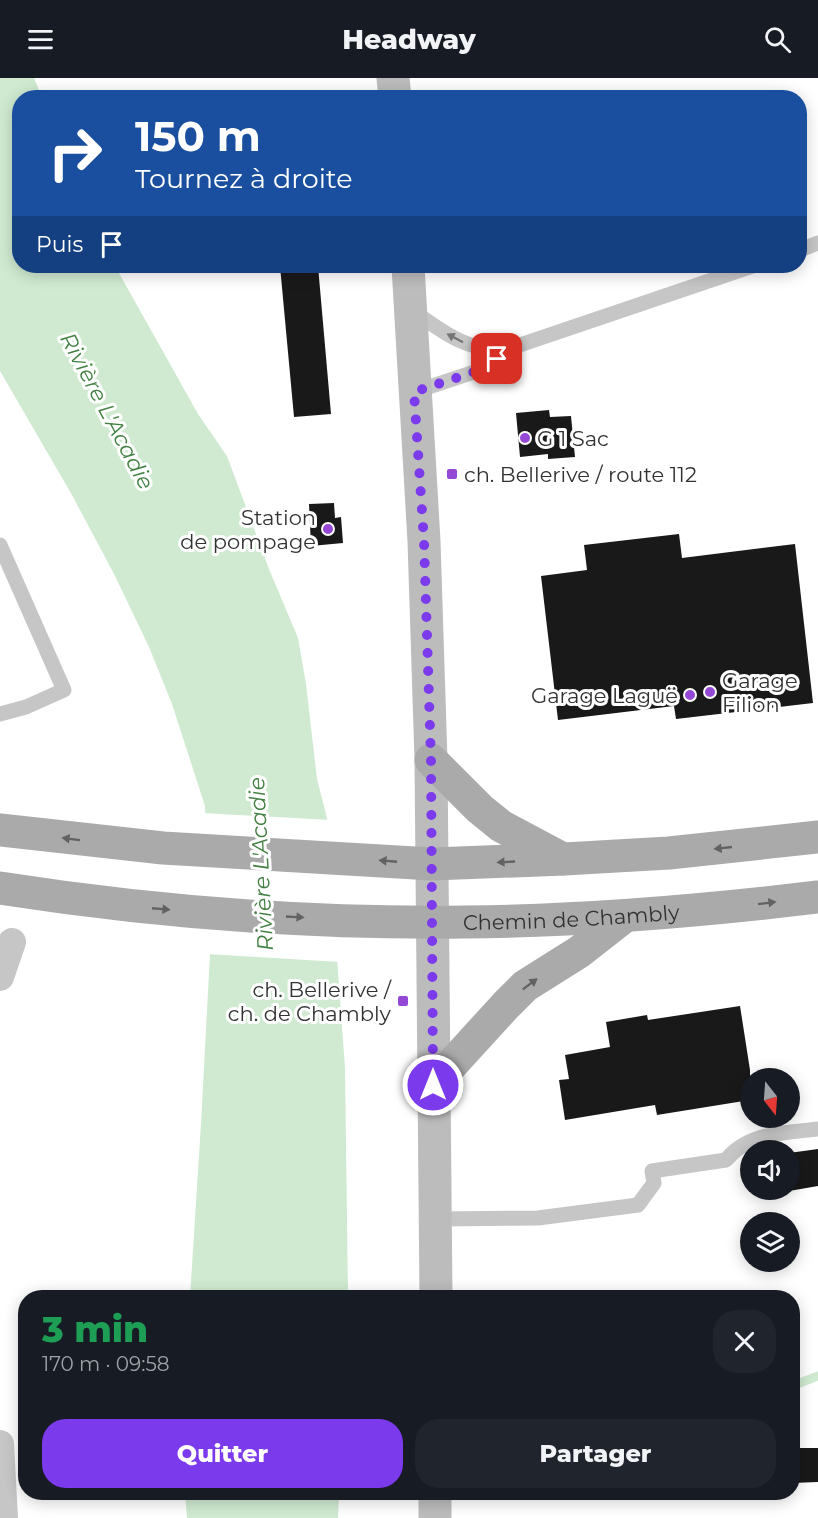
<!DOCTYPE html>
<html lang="fr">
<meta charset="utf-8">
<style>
:root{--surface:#171b24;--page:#20242c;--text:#f1f3f6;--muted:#9ea1a6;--accent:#7c3aed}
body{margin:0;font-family:Montserrat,sans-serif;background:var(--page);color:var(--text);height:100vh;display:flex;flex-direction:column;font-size:22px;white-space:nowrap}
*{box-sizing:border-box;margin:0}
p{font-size:20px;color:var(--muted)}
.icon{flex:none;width:33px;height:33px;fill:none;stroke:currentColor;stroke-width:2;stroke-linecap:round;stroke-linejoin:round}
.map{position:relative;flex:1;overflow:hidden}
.sheet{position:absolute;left:18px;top:1212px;width:782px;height:210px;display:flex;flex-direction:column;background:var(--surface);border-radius:24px;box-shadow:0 3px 15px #0003}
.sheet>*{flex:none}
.banner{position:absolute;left:12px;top:12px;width:795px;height:183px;border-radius:24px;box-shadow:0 3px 15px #0003;background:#1a4fa0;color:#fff;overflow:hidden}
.needle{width:39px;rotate:163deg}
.fabs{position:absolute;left:740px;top:990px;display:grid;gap:12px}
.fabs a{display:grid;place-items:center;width:60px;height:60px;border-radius:50%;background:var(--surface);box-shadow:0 3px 15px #0003;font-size:30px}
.pin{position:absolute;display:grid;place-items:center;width:51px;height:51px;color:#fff;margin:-26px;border-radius:12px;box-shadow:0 3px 9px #0006}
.me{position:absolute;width:66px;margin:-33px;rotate:0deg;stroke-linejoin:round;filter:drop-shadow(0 0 4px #0008)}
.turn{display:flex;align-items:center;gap:21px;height:126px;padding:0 24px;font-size:27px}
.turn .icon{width:78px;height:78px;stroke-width:2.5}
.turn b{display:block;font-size:42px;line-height:51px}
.then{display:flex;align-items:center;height:57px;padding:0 24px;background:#0003;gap:12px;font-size:22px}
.round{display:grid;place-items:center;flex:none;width:63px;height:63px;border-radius:24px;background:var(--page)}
.headline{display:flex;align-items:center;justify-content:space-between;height:102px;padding:0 24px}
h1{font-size:36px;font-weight:800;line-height:45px;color:#1e9e55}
.primary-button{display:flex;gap:12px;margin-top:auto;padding:12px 24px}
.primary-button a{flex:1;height:69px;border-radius:24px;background:var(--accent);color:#fff;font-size:24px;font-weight:800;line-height:69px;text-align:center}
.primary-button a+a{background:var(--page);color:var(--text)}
header{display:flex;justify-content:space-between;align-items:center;height:78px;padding:0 24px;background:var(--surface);font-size:27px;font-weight:800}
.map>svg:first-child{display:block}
.water{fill:#d0ead1}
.pier{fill:#fff}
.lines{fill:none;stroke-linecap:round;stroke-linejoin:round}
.stream{stroke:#d0ead1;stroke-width:9}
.building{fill:#191919}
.lane{stroke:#c6c6c6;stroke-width:15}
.street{stroke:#c6c6c6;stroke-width:28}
.secondary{stroke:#bcbcbc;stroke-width:33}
.primary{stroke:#aaa;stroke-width:33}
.oneway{fill:#757575}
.oneway2{fill:#626262}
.route{stroke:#7c3aed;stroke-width:10;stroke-dasharray:0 18}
.poi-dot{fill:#9548d5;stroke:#fff;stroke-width:2}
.labels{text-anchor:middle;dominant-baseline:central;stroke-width:6;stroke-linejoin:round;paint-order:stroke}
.poi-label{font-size:21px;fill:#323232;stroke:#fff;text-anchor:start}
.street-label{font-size:21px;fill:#323232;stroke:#fff}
.water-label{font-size:22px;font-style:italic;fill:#428142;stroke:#fff}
</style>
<header><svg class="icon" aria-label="menu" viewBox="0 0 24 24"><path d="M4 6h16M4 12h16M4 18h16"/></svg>Headway<svg class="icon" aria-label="search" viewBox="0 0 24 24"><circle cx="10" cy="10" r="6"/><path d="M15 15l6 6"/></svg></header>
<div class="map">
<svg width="818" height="1440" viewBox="0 0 818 1440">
<rect width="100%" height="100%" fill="#fff"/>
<g class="water">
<polygon points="0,0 34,0 42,19 20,20 20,188 115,188 198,336 227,378 269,491 298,560 306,606 317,701 327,740 345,990 348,1219 190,1219 201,1046 210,876 205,728 172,626 149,569 114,496 72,417 0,293"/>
<polygon points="185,1415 339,1415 338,1440 187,1440"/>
</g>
<polygon class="pier" points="202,735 330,742 339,884 207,876"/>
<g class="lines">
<polyline class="stream" points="792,1308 818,1298"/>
</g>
<g class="building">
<polygon points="280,188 318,188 331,336 294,339"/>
<polygon points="549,332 550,339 571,338 575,379 548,381 548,376 520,379 516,335"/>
<polygon points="334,425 335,440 341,439 343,465 311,468 309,426"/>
<polygon points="679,456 682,480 795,466 813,625 676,641 674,628 558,642 541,498 587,492 584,467"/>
<polygon points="740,928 750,992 750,1022 657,1037 655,1027 565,1042 559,1002 569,1001 565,977 610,969 606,944 647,937 648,942"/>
<polygon points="818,1071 818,1108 789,1113 789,1075"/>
<polygon points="792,1370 818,1370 818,1404 792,1405"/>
</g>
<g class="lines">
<g class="lane">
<polyline points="800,172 818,165"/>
<path d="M412,232C442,254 472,277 511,270L753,188"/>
<polyline points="414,314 483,291 511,270"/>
<polyline points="0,467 64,612 26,629 0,636"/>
<path d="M436,1141L538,1140L638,1127L654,1105L652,1093L726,1082C748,1054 786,1055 818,1051"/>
</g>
<g class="street">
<polyline points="0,899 12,864"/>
<polyline points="0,1366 4,1440"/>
</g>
<g class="secondary">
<polyline points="393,0 395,20"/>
<polyline points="408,188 424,463 431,682 436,1220"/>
<polyline points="435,1414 435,1440"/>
</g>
<g class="primary">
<polyline points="431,682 480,731 501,748 563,781"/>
<polyline points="0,752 163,770 432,786 564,781 669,775 818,759"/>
<path id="s1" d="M0,810C154,834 310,846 465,844C583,843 701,833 818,819"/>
<polyline points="433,1007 506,927 525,908 579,874 625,838"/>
</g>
</g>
<defs><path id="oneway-solid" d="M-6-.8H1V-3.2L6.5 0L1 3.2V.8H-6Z" transform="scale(1.5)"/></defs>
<use class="oneway" href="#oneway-solid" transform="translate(455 260) rotate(-152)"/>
<g class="oneway2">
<use href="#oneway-solid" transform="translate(71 761) rotate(-173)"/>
<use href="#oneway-solid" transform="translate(723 770) rotate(174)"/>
<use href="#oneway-solid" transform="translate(388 783) rotate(-175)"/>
<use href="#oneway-solid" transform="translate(506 784) rotate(177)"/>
<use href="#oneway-solid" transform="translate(767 825) rotate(-7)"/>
<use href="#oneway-solid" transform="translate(161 831) rotate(5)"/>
<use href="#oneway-solid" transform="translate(295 839) rotate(3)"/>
<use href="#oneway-solid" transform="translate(530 906) rotate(-37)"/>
</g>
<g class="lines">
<polyline class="route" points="433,1007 431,682 424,463 414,314 483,291 497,281"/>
</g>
<g class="poi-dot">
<circle cx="525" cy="360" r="6"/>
<rect x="446" y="390" width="12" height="12" rx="3"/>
<circle cx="328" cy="451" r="6"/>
<circle cx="710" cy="614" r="6"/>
<circle cx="690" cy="617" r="6"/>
<rect x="397" y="917" width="12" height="12" rx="3"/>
</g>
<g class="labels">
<g class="poi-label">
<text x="537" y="360">G 1 Sac</text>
<text x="464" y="396">ch. Bellerive / route 112</text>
<text x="316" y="439" text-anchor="end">Station<tspan x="316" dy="24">de pompage</tspan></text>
<text x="722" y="602">Garage<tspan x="722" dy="24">Filion</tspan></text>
<text x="678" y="617" text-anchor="end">Garage Laguë</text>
<text x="391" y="911" text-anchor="end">ch. Bellerive /<tspan x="391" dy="24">ch. de Chambly</tspan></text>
</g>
<g class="street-label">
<text stroke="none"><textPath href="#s1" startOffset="573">Chemin de Chambly</textPath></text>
</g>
<g class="water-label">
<text transform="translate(107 333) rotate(62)">Rivière L'Acadie</text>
<text transform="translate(261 786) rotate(-93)">Rivière L'Acadie</text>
</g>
</g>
</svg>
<div class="fabs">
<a><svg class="needle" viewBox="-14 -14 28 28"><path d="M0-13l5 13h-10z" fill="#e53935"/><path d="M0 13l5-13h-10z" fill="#9ea1a6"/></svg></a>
<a><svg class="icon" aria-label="sound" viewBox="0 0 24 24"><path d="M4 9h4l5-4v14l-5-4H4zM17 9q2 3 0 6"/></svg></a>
<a><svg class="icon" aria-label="layers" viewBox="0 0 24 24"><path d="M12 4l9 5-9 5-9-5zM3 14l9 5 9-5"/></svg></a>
</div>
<div class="pin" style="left:497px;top:281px;background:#d93025"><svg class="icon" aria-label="arrive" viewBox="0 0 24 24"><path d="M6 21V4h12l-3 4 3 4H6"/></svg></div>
<svg class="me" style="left:433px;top:1007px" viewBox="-20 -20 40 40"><circle r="17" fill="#7c3aed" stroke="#fff" stroke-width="3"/><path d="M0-11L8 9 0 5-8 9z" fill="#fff"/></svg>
<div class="banner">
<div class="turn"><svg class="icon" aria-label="right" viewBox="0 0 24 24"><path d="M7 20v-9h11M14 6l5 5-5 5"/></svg><div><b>150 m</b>Tournez à droite</div></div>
<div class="then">Puis<svg class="icon" aria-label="arrive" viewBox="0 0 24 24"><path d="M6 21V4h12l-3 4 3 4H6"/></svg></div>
</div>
<section class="sheet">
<div class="headline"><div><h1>3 min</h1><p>170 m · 09:58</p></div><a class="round"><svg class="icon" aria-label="close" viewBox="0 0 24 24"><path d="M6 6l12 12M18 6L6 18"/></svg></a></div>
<div class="primary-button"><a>Quitter</a><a>Partager</a></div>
</section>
</div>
